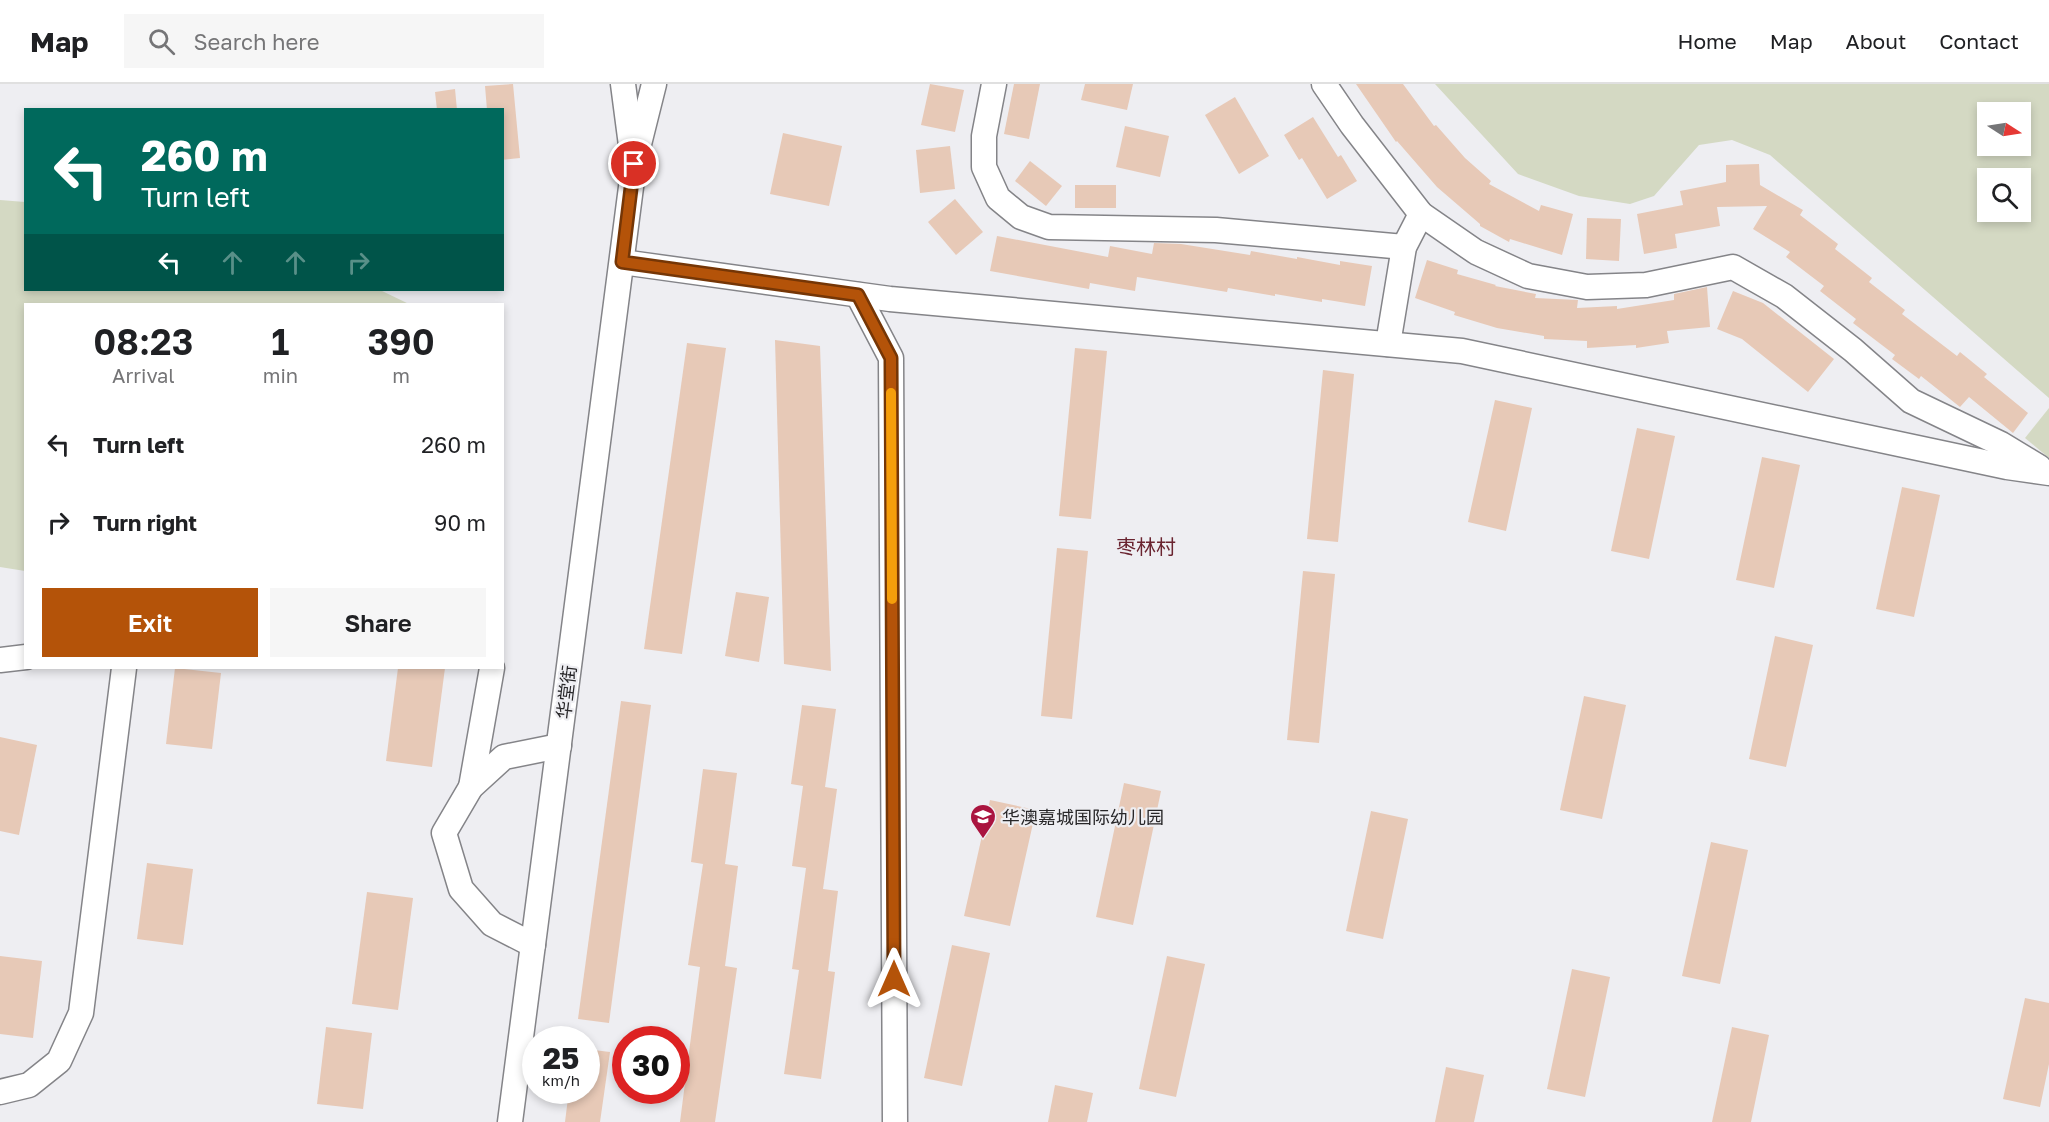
<!DOCTYPE html>
<meta charset="utf-8">
<style>
:root{--surface:#fff;--page:#f6f6f6;--text:#202124;--muted:#757577;--line:#e0e0e0;--accent:#b45309}
body{margin:0;font-family:"Golos Text","Noto Sans SC",sans-serif;background:var(--page);color:var(--text);height:100vh;display:flex;flex-direction:column;font-size:22px;white-space:nowrap}
*{box-sizing:border-box;margin:0}
p{font-size:20px;color:var(--muted)}
.icon{flex:none;width:33px;height:33px;fill:none;stroke:currentColor;stroke-width:2;stroke-linecap:round;stroke-linejoin:round}
.map{position:relative;flex:1;overflow:hidden}
.panel{position:absolute;left:24px;top:219px;width:480px;height:366px;display:flex;flex-direction:column;background:var(--surface);border-radius:0px;box-shadow:0 3px 9px #0003}
.panel>*{flex:none}
.top-card{position:absolute;left:24px;top:24px;width:480px;height:183px;border-radius:0px;box-shadow:0 3px 9px #0003;background:#00695c;color:#fff;overflow:hidden}
.needle{width:39px;rotate:102deg}
.fabs{position:absolute;left:1977px;top:18px;display:grid;gap:12px}
.fabs a{display:grid;place-items:center;width:54px;height:54px;border-radius:0px;background:var(--surface);box-shadow:0 3px 9px #0003;font-size:30px}
.speed{position:absolute;left:522px;top:942px;display:flex;gap:12px;font-size:30px;font-weight:700;text-align:center}
.speed>*{display:grid;place-content:center;width:78px;height:78px;border-radius:50%;background:var(--surface);box-shadow:0 3px 9px #0003;line-height:1}
.speed small{font-size:15px;font-weight:400}
.speed .limit{border:9px solid #d22;background:#fff;color:#111}
.pin{position:absolute;display:grid;place-items:center;width:51px;height:51px;color:#fff;margin:-26px;border:3px solid #fff;border-radius:50%;box-shadow:0 2px 6px #0007}
.me{position:absolute;width:66px;margin:-33px;rotate:0deg;stroke-linejoin:round;filter:drop-shadow(0 0 4px #0008)}
.turn{display:flex;align-items:center;gap:21px;height:126px;padding:0 18px;font-size:27px}
.turn .icon{width:78px;height:78px;stroke-width:2.5}
.turn b{display:block;font-size:42px;line-height:51px}
.lanes{display:flex;align-items:center;height:57px;padding:0 18px;background:#0003;justify-content:center;gap:30px;direction:ltr}
.lanes .off{opacity:.35}
.eta{display:flex;justify-content:space-evenly;align-items:center;height:102px;text-align:center}
.eta b{font-size:36px;font-weight:600;line-height:42px}
.action{display:flex;gap:12px;margin-top:auto;padding:12px 18px}
.action a{flex:1;height:69px;border-radius:0px;background:var(--accent);color:#fff;font-size:24px;font-weight:600;line-height:69px;text-align:center}
.action a+a{background:var(--page);color:var(--text)}
ul{padding:0;list-style:none}
li{display:flex;align-items:center;gap:18px;height:78px;padding:0 18px}
li div{flex:1}
li b{display:block;font-size:22px}
li em{font-style:normal}
header{display:flex;align-items:center;gap:36px;box-sizing:border-box;height:84px;padding:0 30px;background:var(--surface);border-bottom:2px solid var(--line)}
header strong{font-size:28px}
nav{display:flex;gap:33px;margin-inline-start:auto;font-size:21px}
.search{width:420px;height:54px;background:var(--page);display:flex;align-items:center;gap:15px;box-sizing:border-box;padding:0 21px;border-radius:0px;color:var(--muted);font-size:22px}
.map>svg:first-child{display:block}
.green{fill:#d4d9c3;fill-rule:evenodd}
.building{fill:#e7c9b7}
.lines{fill:none;stroke-linecap:round;stroke-linejoin:round}
.minor-casing{stroke:#848488;stroke-width:27}
.minor{stroke:#fff;stroke-width:24}
.route-casing{stroke:#753606;stroke-width:15}
.route{stroke:#b45309;stroke-width:10}
.slow{stroke:#f59e0b;stroke-width:10}
.labels{text-anchor:middle;dominant-baseline:central;stroke-width:4.5;stroke-linejoin:round;paint-order:stroke}
.street-label{font-size:18px;fill:#282729;stroke:#eeeef2}
.poi-label{font-size:18px;fill:#282729;stroke:#eeeef2;text-anchor:start}
.neighbourhood-label{font-size:20px;fill:#6a2430;stroke:#eeeef2}
</style>
<header>
<strong>Map</strong>
<div class="search"><svg class="icon" aria-label="search" viewBox="0 0 24 24"><circle cx="10" cy="10" r="6"/><path d="M15 15l6 6"/></svg>Search here</div>
<nav><a>Home</a><a>Map</a><a>About</a><a>Contact</a></nav>
</header>
<div class="map">
<svg width="2049" height="1038" viewBox="0 0 2049 1038">
<rect width="100%" height="100%" fill="#eeeef2"/>
<g class="green">
<path d="M1435,0H2049V314L1770,71L1732,56L1699,61L1654,112L1630,120L1579,112L1518,90ZM1988,28H2020V62H1988ZM1988,94H2020V128H1988Z"/>
<polygon points="0,116 25,118 26,206 380,206 409,220 26,220 25,487 0,483"/>
<polygon points="2049,324 2049,374 2025,354"/>
</g>
<g class="building">
<polygon points="513,0 520,74 502,76 502,26 487,26 485,2"/>
<polygon points="930,0 964,6 955,48 921,41"/>
<polygon points="1014,0 1040,0 1029,55 1004,50"/>
<polygon points="1085,0 1133,0 1127,26 1081,16"/>
<polygon points="1356,0 1403,0 1434,42 1436,41 1465,74 1491,97 1489,100 1539,127 1541,121 1573,130 1562,171 1510,155 1509,158 1480,142 1480,140 1437,103 1397,57 1396,58"/>
<polygon points="455,5 457,26 437,26 435,8"/>
<polygon points="1235,13 1269,72 1239,90 1205,31"/>
<polygon points="1313,33 1338,73 1341,71 1357,97 1327,115 1302,74 1299,76 1284,51"/>
<polygon points="1125,42 1169,52 1160,93 1116,83"/>
<polygon points="783,49 842,62 829,122 770,110"/>
<polygon points="950,62 955,105 920,109 916,66"/>
<polygon points="1030,77 1062,102 1046,122 1015,97"/>
<polygon points="1759,80 1760,101 1803,126 1800,131 1838,160 1835,165 1872,194 1869,198 1905,226 1902,230 1957,272 1960,268 1987,290 1984,293 2028,329 2013,349 1969,313 1960,323 1921,292 1919,295 1892,275 1895,271 1853,239 1856,235 1820,207 1824,202 1786,173 1790,168 1753,145 1767,122 1717,123 1720,142 1675,150 1677,164 1644,170 1637,130 1683,121 1680,107 1726,98 1726,81"/>
<rect x="1075" y="101" width="41" height="23"/>
<polygon points="955,115 983,148 956,171 928,138"/>
<polygon points="1587,134 1621,135 1619,177 1586,175"/>
<polygon points="997,152 1108,173 1110,162 1152,170 1154,159 1181,160 1250,171 1251,167 1297,175 1297,173 1340,181 1340,177 1372,182 1365,222 1322,215 1322,218 1275,210 1275,212 1228,204 1227,208 1137,193 1135,207 1090,199 1089,205 990,187"/>
<polygon points="1427,176 1458,186 1457,190 1496,201 1495,202 1536,210 1535,214 1578,216 1577,224 1617,222 1617,225 1674,216 1674,210 1707,203 1710,243 1667,247 1669,259 1636,264 1636,261 1587,264 1587,257 1544,255 1544,252 1497,244 1454,231 1455,228 1415,214"/>
<polygon points="1733,207 1763,219 1834,275 1808,308 1742,255 1717,245"/>
<polygon points="775,256 820,262 831,587 784,580"/>
<polygon points="687,259 726,264 682,570 644,565"/>
<polygon points="1075,264 1107,267 1091,435 1059,432"/>
<polygon points="1323,286 1354,290 1338,458 1307,455"/>
<polygon points="1495,316 1532,324 1506,447 1468,438"/>
<polygon points="1637,344 1675,352 1649,475 1611,467"/>
<polygon points="1762,373 1800,381 1774,504 1736,496"/>
<polygon points="1902,403 1940,411 1914,533 1876,525"/>
<polygon points="1057,464 1088,467 1072,635 1041,632"/>
<polygon points="1303,487 1335,490 1319,659 1287,656"/>
<polygon points="736,508 769,513 759,578 725,572"/>
<polygon points="1775,552 1813,561 1786,683 1749,675"/>
<polygon points="175,584 221,589 212,665 166,660"/>
<polygon points="398,584 445,584 432,683 386,677"/>
<polygon points="1584,612 1626,621 1602,735 1560,726"/>
<polygon points="621,617 651,621 609,939 578,935"/>
<polygon points="802,621 836,625 825,703 837,705 823,805 838,807 828,887 835,888 821,995 784,990 799,886 792,885 806,784 792,782 803,702 791,700"/>
<polygon points="0,653 37,661 19,751 0,747"/>
<polygon points="703,685 737,689 725,780 738,782 725,882 737,884 715,1038 680,1038 700,883 688,881 703,780 691,778"/>
<polygon points="1124,699 1161,707 1133,841 1096,833"/>
<polygon points="990,716 1036,726 1010,842 964,832"/>
<polygon points="1371,727 1408,735 1383,855 1346,847"/>
<polygon points="1711,758 1748,766 1720,900 1682,892"/>
<polygon points="147,779 193,785 183,861 137,855"/>
<polygon points="367,808 413,814 398,926 352,920"/>
<polygon points="952,861 990,869 962,1002 924,994"/>
<polygon points="0,872 42,877 33,954 0,950"/>
<polygon points="1167,872 1205,880 1176,1013 1139,1005"/>
<polygon points="1572,885 1610,893 1585,1013 1547,1005"/>
<polygon points="2025,914 2049,919 2049,980 2040,1023 2003,1015"/>
<polygon points="326,943 372,949 363,1025 317,1020"/>
<polygon points="1732,943 1769,951 1751,1038 1712,1038"/>
<polygon points="586,965 610,968 600,1038 565,1038 569,1006 586,1006"/>
<polygon points="1446,983 1484,991 1474,1038 1435,1038"/>
<polygon points="1055,1001 1093,1009 1087,1038 1048,1038"/>
</g>
<g class="lines">
<defs>
<g id="minor">
<polyline points="623,0 632,69"/>
<polyline points="994,0 984,52 984,83 998,114 1021,133 1049,143 1216,146 1404,163"/>
<polyline points="1324,0 1352,41 1421,130 1476,168 1528,192 1587,203 1646,201 1733,183 1784,212 1853,266 1911,317 2001,360 2039,383"/>
<polyline points="622,178 890,215 1462,267 2007,383 2049,389"/>
<polyline points="858,211 891,274 895,1038"/>
<polyline points="1388,260 1404,163 1421,130"/>
<polyline points="0,576 26,573"/>
<polyline points="471,703 492,584"/>
<polyline points="533,861 492,840 461,805 444,749 471,703 504,673 559,662"/>
<polyline points="0,1008 29,1001 59,977 81,929 124,584"/>
<polyline points="510,1038 634,80 654,0"/>
</g>
</defs>
<use href="#minor" class="minor-casing"/>
<use href="#minor" class="minor"/>
</g>
<g class="lines">
<defs>
<polyline id="route" points="634,80 622,178 858,211 891,274 894,895"/>
</defs>
<use href="#route" class="route-casing"/>
<use href="#route" class="route"/>
<polyline class="slow" points="891,309 892,515"/>
</g>
<defs>
<symbol id="school-pin" viewBox="-11 -11 22 30"><path d="M0 17L-7.5 6A9.5 9.5 0 1 1 7.5 6Z" fill="#aa143f" stroke="#eeeef2"/><path d="M0-5L7-2L0 1L-7-2ZM-4 1L0 2.5L4 1V4Q0 6-4 4Z" fill="#fff"/></symbol>
</defs>
<g fill-rule="evenodd">
<use href="#school-pin" x="968" y="718" width="30" height="40"/>
</g>
<g class="labels">
<g class="street-label">
<text transform="translate(566 608) rotate(-83)">华堂街</text>
</g>
<g class="poi-label">
<text x="1002" y="733">华澳嘉城国际幼儿园</text>
</g>
<g class="neighbourhood-label">
<text x="1146" y="462">枣林村</text>
</g>
</g>
</svg>
<div class="fabs">
<a><svg class="needle" viewBox="-14 -14 28 28"><path d="M0-13l5 13h-10z" fill="#e53935"/><path d="M0 13l5-13h-10z" fill="#757577"/></svg></a>
<a><svg class="icon" aria-label="search" viewBox="0 0 24 24"><circle cx="10" cy="10" r="6"/><path d="M15 15l6 6"/></svg></a>
</div>
<div class="speed"><div>25<small>km/h</small></div><div class="limit">30</div></div>
<div class="pin" style="left:634px;top:80px;background:#d93025"><svg class="icon" aria-label="arrive" viewBox="0 0 24 24"><path d="M6 21V4h12l-3 4 3 4H6"/></svg></div>
<svg class="me" style="left:894px;top:895px" viewBox="-20 -20 40 40"><path d="M0-17L14 15 0 8-14 15z" fill="#b45309" stroke="#fff" stroke-width="4"/></svg>
<div class="top-card">
<div class="turn"><svg class="icon" aria-label="left" viewBox="0 0 24 24"><path d="M17 20v-9H6M10 6l-5 5 5 5"/></svg><div><b>260 m</b>Turn left</div></div>
<div class="lanes"><svg class="icon" aria-label="left" viewBox="0 0 24 24"><path d="M17 20v-9H6M10 6l-5 5 5 5"/></svg><svg class="icon off" aria-label="ahead" viewBox="0 0 24 24"><path d="M12 20V5M6 11l6-6 6 6"/></svg><svg class="icon off" aria-label="ahead" viewBox="0 0 24 24"><path d="M12 20V5M6 11l6-6 6 6"/></svg><svg class="icon off" aria-label="right" viewBox="0 0 24 24"><path d="M7 20v-9h11M14 6l5 5-5 5"/></svg></div>
</div>
<section class="panel">
<div class="eta">
<div><b>08:23</b><p>Arrival</p></div>
<div><b>1</b><p>min</p></div>
<div><b>390</b><p>m</p></div>
</div>
<ul>
<li><svg class="icon" aria-label="left" viewBox="0 0 24 24"><path d="M17 20v-9H6M10 6l-5 5 5 5"/></svg><div><b>Turn left</b></div><em>260 m</em></li>
<li><svg class="icon" aria-label="right" viewBox="0 0 24 24"><path d="M7 20v-9h11M14 6l5 5-5 5"/></svg><div><b>Turn right</b></div><em>90 m</em></li>
</ul>
<div class="action"><a>Exit</a><a>Share</a></div>
</section>
</div>
